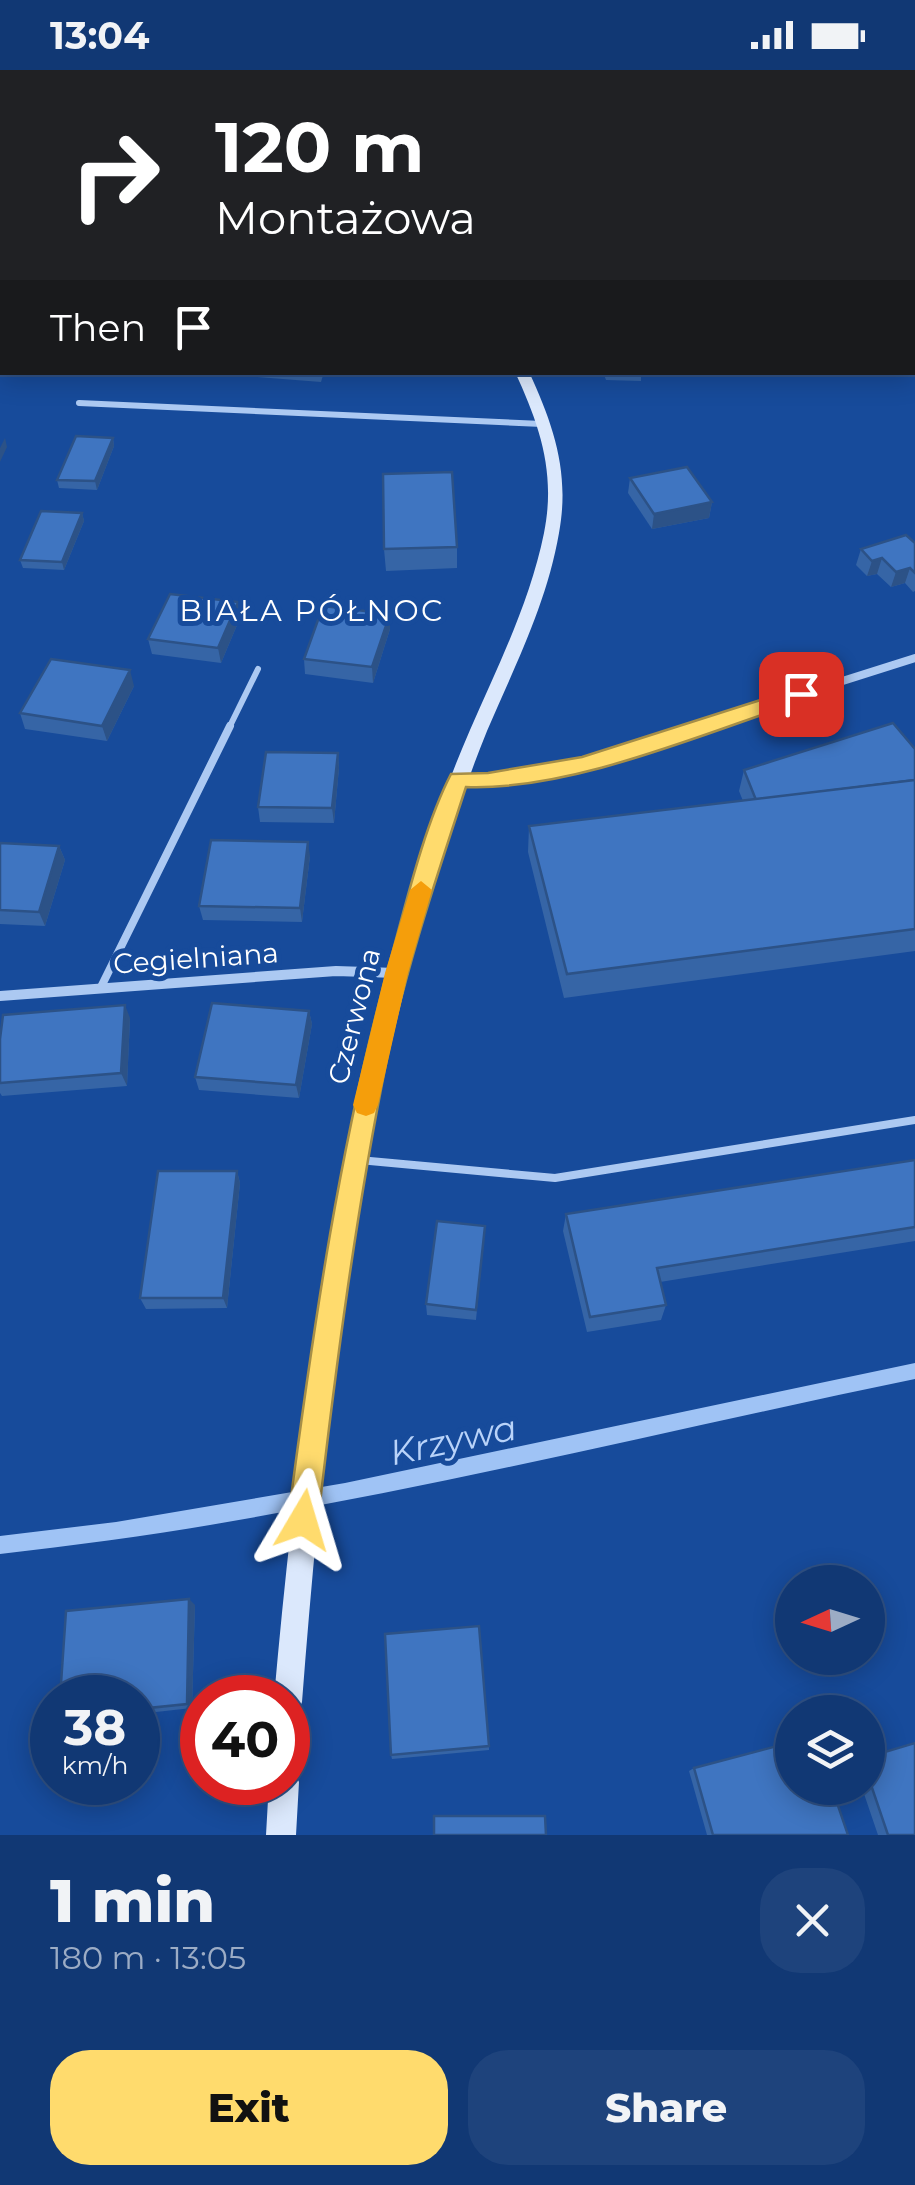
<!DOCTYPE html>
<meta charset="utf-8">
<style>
:root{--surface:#113874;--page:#1e437c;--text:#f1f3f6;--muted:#9cacc5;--line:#305286;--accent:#ffdb6d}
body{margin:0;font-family:Montserrat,sans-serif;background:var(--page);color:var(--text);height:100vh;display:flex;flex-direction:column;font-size:38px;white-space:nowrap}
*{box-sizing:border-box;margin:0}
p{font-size:32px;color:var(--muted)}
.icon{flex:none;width:55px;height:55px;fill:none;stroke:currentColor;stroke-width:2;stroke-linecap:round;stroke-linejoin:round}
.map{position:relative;height:1765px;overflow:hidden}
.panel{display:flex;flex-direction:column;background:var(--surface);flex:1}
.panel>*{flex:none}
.top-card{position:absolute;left:0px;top:0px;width:915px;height:305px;box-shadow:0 5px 25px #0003,0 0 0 2px var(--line);background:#202124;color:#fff;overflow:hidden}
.needle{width:65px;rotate:266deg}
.controls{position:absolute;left:775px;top:1495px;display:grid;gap:20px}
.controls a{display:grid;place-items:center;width:110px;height:110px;border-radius:50%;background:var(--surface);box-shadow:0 5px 25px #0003,0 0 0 2px var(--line);font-size:50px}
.speed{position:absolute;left:30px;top:1605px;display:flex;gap:20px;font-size:50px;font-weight:700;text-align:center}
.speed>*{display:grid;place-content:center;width:130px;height:130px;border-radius:50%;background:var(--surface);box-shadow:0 5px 25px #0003,0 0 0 2px var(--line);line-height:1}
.speed small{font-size:25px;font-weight:400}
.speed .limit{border:15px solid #d22;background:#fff;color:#111}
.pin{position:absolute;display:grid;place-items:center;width:85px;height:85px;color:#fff;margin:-42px;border-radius:20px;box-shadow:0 5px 15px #0006}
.me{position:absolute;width:110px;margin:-55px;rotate:7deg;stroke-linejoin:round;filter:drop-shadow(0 0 8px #0008)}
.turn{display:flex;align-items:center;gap:35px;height:210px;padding:0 50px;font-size:45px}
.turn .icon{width:130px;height:130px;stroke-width:2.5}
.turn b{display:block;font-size:70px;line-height:85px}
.then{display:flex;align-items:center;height:95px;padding:0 50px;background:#0003;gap:20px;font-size:38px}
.round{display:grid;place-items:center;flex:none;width:105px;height:105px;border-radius:40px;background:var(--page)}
.summary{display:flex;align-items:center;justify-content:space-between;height:170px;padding:0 50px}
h1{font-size:60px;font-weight:800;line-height:75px}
.action{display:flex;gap:20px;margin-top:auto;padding:20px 50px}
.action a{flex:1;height:115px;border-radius:40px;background:var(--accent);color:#111;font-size:40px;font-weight:800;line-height:115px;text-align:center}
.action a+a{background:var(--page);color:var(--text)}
.status{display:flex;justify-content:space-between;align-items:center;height:70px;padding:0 50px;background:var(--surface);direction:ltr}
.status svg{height:28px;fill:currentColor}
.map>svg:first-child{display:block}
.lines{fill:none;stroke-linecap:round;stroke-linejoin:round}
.stream{fill:#9fc3f5;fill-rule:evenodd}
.lane-far1{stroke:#acc9f2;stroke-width:6}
.lane{stroke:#acc9f2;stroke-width:8}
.street-far1{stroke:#acc9f2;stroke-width:8}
.street{stroke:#acc9f2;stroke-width:10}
.secondary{fill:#dbe8fc;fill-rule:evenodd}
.wall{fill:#3665a6}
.shaded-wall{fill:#2c5287}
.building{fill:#3f75c1;stroke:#2c5287;stroke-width:2.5}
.route{fill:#ffdb6d;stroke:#a68e47;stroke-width:2.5}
.slow{fill:#f59e0b}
.labels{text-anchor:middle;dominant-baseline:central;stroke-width:10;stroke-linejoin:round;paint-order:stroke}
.street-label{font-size:28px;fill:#fff;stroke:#174b9b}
.neighbourhood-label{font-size:30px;letter-spacing:2.5px;fill:#fff;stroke:#174b9b}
.near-water-label{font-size:35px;font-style:italic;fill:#b9d3f9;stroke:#174b9b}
</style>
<div class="status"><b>13:04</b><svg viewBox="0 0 49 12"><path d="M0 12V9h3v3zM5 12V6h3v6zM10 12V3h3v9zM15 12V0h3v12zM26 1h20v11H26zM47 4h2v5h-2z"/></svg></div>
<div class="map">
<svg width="915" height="1765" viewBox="0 0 915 1765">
<rect width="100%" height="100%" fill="#174b9b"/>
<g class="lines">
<path class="stream" d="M915,1293V1309C687,1356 461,1412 233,1451C155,1465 78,1475 0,1484V1466L116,1452L345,1413Z"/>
<g class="lane-far1">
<polyline points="79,333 542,354"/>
<polyline points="229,658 258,599"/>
</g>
<g class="lane">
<polyline points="101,917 230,656"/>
<polyline points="359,1090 555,1108 915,1050"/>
</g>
<polyline class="street-far1" points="694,658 915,588"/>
<g class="street">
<path d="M458,709C542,712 623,681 702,656"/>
<polyline points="0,926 336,901 396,903"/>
</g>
<g class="secondary">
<path d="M515,302H529C554,356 570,403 559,463C547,533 515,596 487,661C465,715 447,771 430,826C352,1088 323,1361 302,1632L298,1642L288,1646V1628H274C298,1358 334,1092 409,831C426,774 446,715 470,660C498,596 530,532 544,463C556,403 540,356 515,302Z"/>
<polygon points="288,1699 294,1702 299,1712 296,1765 266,1765 269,1712 288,1712"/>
</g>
</g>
<g class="wall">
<rect x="912" y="61" width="3" height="34"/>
<rect x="0" y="73" width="2" height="40"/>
<polygon points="912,148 915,148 915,194 912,193"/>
<polygon points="135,302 182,302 181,305"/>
<polygon points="244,302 324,302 321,312 244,306"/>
<polygon points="603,302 659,302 658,305 641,307 641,311 606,310"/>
<polygon points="113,368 114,376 97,420 59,418 57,410"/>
<polygon points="630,408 712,432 709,448 652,459 628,423"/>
<polygon points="82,443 84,451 64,500 23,498 20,490"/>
<polygon points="915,473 915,521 913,522 905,513 891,517 877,504 867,506 856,495 861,479"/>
<polygon points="457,477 457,498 386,501 384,479"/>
<polygon points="238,532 240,548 221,593 152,584 148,569"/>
<polygon points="390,544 390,559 373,613 305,604 304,589"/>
<polygon points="134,616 107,671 25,659 20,643"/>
<polygon points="915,679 915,881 564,928 528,782 529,756 743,731 739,721 744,700"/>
<polygon points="338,683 339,698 334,753 260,752 258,737"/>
<polygon points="0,773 59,776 65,790 45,856 0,854"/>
<polygon points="310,786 302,852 203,850 199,836"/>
<polygon points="309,941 312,954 299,1028 199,1020 195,1007"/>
<polygon points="130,948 127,1016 2,1026 0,1023 0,969"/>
<polygon points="915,1090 915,1171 660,1212 666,1235 661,1250 587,1262 563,1161 566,1144"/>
<polygon points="237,1101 240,1113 227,1238 146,1239 140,1228"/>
<polygon points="485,1156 476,1250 427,1245 426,1234"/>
<polygon points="195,1535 192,1638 138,1644 138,1628"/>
<polygon points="489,1676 489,1680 392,1689 391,1685"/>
<polygon points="868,1687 915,1765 878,1765 862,1718 868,1718"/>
<polygon points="694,1698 848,1765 707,1765 689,1701"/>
</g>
<g class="shaded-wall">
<polygon points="5,368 7,377 0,392 0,378"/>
<polygon points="113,368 114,376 97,420 95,411"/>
<polygon points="712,432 709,448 652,459 654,444"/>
<polygon points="82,443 84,451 64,500 62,492"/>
<polygon points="882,488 877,504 867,506 872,491"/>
<polygon points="910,498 905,513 891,517 896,502"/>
<polygon points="238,532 240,548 221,593 218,578"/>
<polygon points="390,544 390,559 373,613 372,597"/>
<polygon points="130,600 134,616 107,671 102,656"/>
<polygon points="338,683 339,698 334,753 332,738"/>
<polygon points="308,772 310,786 302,852 300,838"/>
<polygon points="59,776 65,790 45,856 39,842"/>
<polygon points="125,935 130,948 127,1016 121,1003"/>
<polygon points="309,941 312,954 299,1028 296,1015"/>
<polygon points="237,1101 240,1113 227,1238 223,1228"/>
<polygon points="189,1529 195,1535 192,1638 187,1634"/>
</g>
<g class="building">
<polygon points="666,0 749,0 750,2 666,2"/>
<polygon points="912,61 915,61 915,81 912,80"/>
<rect x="0" y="73" width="2" height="26"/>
<rect x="912" y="148" width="3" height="30"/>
<polygon points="76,366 113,368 95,411 57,410"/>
<polygon points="687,397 712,432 654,444 630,408"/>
<polygon points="452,402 457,477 384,479 383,404"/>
<polygon points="41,441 82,443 62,492 20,490"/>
<polygon points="906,465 915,473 915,503 910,498 896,502 882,488 872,491 861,479"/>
<polygon points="170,524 238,532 218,578 148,569"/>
<polygon points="323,536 390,544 372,597 304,589"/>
<polygon points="51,589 130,600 102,656 20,643"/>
<polygon points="893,653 915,679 915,710 756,730 744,700"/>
<polygon points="266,682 338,683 332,738 258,737"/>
<polygon points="915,710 915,859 567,904 529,756"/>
<polygon points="211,770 308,772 300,838 199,836"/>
<polygon points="0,773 59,776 39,842 0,840"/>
<polygon points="212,933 309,941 296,1015 195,1007"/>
<polygon points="125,935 121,1003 0,1013 0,969 3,945"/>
<polygon points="915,1090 915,1157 657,1198 666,1235 590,1247 566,1144"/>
<polygon points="158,1101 237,1101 223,1228 140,1228"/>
<polygon points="437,1151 485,1156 476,1240 426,1234"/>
<polygon points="189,1529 187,1634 138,1639 138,1628 60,1628 66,1541"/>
<polygon points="479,1556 489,1676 391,1685 385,1564"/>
<polygon points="792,1672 792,1718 832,1718 848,1765 713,1765 694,1698"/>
<polygon points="915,1673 915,1765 888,1765 868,1706 868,1687"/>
<polygon points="434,1746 545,1746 546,1765 434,1765"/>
</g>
<path class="route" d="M801,617L808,619V629C707,662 572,721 466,717C437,806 406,897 387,989C356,1142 336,1295 318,1450L314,1460L303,1465L293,1460L288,1450C313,1259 340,1070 392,884C407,829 425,754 451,704L488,703L582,687Z"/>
<polygon class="slow" points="421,811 432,820 408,903 378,1035 374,1043 366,1046 357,1043 353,1035 385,903 410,820"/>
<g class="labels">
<g class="street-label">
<text transform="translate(196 888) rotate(-4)">Cegielniana</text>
<text transform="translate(354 946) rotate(-76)">Czerwona</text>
</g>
<g class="neighbourhood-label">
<text x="312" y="540">BIAŁA PÓŁNOC</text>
</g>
<g class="near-water-label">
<text transform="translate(453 1370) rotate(-12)">Krzywa</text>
</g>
</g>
</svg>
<div class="controls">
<a><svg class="needle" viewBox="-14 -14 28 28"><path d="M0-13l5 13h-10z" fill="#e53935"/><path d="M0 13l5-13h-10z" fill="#9cacc5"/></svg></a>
<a><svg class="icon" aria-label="layers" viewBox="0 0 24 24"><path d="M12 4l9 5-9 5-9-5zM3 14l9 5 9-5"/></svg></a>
</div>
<div class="speed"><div>38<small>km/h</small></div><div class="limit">40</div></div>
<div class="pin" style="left:801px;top:624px;background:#d93025"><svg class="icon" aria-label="arrive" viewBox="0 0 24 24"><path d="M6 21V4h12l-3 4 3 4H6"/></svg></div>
<svg class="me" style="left:303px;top:1450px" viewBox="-20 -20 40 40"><path d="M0-17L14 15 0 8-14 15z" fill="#ffdb6d" stroke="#fff" stroke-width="4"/></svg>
<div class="top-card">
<div class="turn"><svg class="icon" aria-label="right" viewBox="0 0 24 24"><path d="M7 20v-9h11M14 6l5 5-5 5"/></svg><div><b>120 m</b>Montażowa</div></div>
<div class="then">Then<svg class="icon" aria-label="arrive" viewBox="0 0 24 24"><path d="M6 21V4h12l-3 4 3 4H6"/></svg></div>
</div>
</div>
<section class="panel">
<div class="summary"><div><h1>1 min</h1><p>180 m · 13:05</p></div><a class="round"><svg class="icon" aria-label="close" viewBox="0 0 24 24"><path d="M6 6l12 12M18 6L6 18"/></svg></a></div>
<div class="action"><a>Exit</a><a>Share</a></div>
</section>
